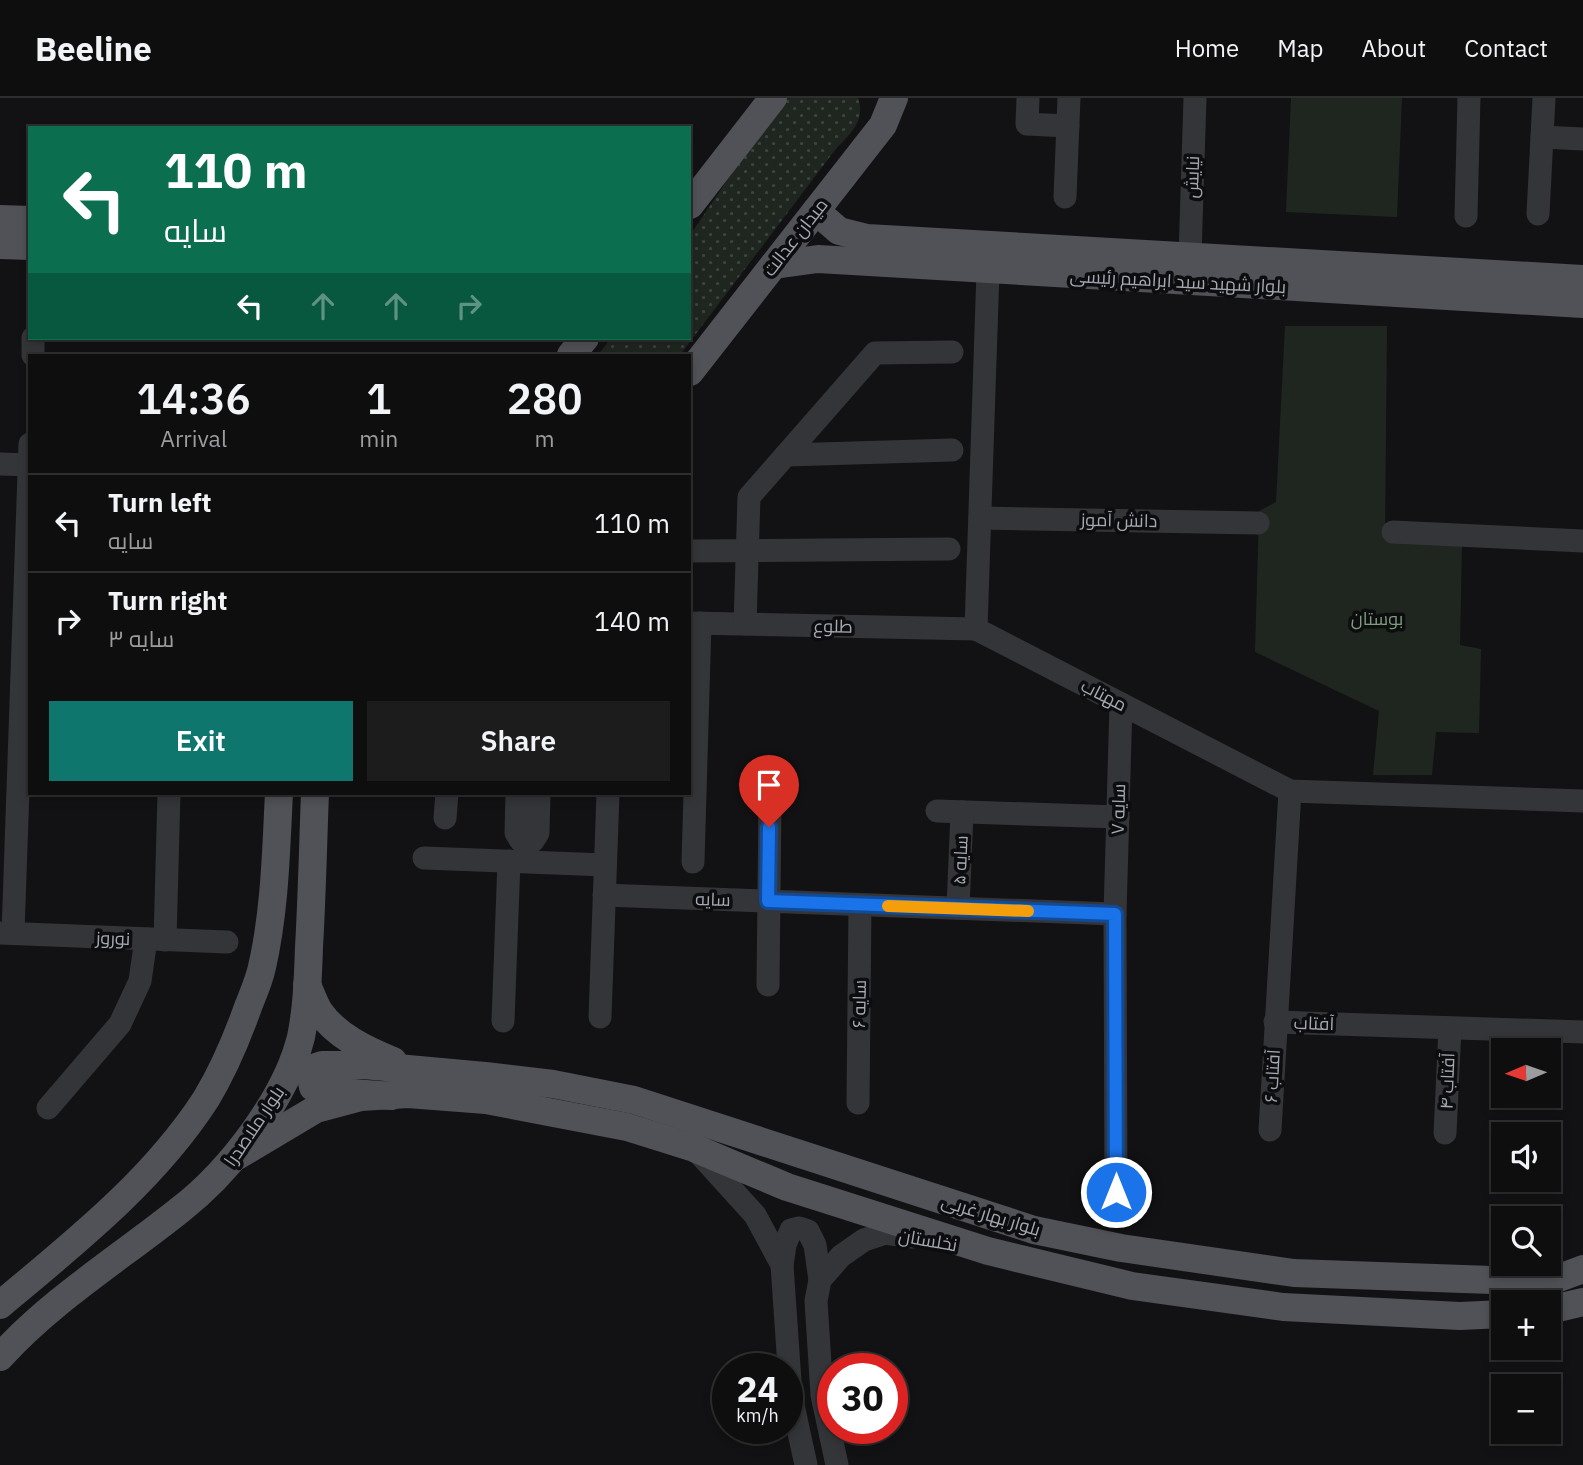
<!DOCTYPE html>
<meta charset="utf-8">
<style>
:root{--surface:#0e0e0f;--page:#1c1c1d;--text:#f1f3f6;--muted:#9b9c9e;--line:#2e2e2f;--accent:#0f766e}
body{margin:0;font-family:"IBM Plex Sans",Cairo,sans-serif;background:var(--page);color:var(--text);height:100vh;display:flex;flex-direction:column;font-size:26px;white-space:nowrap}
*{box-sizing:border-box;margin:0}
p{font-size:23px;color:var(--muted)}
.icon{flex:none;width:38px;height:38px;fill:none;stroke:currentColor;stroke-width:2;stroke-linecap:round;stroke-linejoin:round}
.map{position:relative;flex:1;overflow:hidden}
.details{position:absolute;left:28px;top:256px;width:663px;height:441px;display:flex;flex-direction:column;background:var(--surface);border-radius:0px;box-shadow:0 4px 10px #0003,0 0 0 2px var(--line)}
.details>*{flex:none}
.top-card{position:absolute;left:28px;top:28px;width:663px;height:214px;border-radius:0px;box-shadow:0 4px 10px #0003,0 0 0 2px var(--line);background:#0b6e4f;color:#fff;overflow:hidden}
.needle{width:46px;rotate:268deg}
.fabs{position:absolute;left:1491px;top:940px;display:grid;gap:14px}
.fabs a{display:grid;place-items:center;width:70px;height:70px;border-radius:0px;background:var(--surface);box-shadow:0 4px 10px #0003,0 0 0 2px var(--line);font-size:35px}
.speed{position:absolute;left:712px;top:1255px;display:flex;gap:14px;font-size:35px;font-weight:700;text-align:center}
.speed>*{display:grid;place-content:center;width:91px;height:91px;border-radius:50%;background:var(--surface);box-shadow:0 4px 10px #0003,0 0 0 2px var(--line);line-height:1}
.speed small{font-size:18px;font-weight:400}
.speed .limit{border:10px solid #d22;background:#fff;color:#111}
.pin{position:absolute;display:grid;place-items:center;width:60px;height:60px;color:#fff;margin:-72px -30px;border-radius:50% 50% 50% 0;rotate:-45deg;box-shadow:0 0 7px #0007}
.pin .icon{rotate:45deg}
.me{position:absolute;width:77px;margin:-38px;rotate:0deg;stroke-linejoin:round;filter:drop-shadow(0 0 5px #0008)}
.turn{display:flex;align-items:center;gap:24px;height:147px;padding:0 21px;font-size:32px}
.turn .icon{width:91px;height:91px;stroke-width:2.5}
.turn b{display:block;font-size:49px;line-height:60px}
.lanes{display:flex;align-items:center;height:66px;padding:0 21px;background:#0003;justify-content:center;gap:35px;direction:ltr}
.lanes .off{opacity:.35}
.eta{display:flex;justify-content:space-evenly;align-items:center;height:119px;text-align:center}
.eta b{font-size:42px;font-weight:600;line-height:49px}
.action{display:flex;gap:14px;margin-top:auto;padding:14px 21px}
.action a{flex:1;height:80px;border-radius:0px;background:var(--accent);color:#fff;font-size:28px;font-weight:600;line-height:80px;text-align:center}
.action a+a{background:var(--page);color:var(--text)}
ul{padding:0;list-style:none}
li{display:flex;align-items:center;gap:21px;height:98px;padding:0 21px;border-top:2px solid var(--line)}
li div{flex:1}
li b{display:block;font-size:26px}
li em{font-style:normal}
header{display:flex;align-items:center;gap:42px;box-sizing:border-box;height:98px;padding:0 35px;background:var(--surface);border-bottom:2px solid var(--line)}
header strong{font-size:33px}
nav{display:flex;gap:38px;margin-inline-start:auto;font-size:24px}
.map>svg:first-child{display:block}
.grass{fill:url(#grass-dots)}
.green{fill:#1f2620}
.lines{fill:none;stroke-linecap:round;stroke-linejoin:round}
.minor{stroke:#343539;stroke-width:23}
.major{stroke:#505257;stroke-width:28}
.route-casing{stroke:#114b97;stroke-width:18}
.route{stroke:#1a73e8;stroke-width:12}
.slow{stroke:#f59e0b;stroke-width:12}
.labels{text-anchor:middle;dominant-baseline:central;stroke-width:7;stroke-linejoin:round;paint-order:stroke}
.street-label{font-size:18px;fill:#a5a9b3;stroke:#0d0d0f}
.park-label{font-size:18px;fill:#7d9d7f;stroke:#0d0d0f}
</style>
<header>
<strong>Beeline</strong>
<nav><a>Home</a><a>Map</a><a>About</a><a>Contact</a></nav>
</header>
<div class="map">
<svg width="1583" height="1367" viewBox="0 0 1583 1367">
<defs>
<pattern id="grass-dots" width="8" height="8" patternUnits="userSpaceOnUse" patternTransform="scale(1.75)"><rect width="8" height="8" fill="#1f2620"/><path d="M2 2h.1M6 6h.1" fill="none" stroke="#3d433e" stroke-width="1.8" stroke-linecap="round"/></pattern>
</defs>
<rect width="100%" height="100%" fill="#121214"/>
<path class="grass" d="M787,0H858C866,23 850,36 835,52L680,257H598L611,240H690V137L778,8Z"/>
<g class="green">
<polygon points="1291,0 1402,0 1397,119 1286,114"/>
<polygon points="1285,228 1387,228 1385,437 1462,446 1460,547 1481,551 1479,635 1436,634 1432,677 1373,677 1379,613 1255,554 1259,413 1276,404"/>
</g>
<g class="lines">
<g class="minor">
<polyline points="1028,0 1027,26 1068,28"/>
<polyline points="1542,39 1583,41"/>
<polyline points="1065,99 1069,0"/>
<polyline points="1538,116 1544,0"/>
<polyline points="1466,118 1469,0"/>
<polyline points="1190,158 1195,0"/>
<polyline points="988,173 976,531 1290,693 1583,703"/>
<polyline points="33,257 33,240"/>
<polyline points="786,357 952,352"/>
<polyline points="0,366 30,367"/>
<polyline points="980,420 1258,425"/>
<polyline points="1393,434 1583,443"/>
<polyline points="690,453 949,451"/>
<polyline points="690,525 976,531"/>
<polyline points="745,526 749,399 875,255 952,254"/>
<polyline points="517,695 516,735 521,743 533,743 538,735 539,695"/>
<polyline points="937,713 1118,719"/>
<polyline points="445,720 447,695"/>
<polyline points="424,760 605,767"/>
<polyline points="693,764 700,525"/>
<polyline points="604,797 1115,816"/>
<polyline points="958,810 962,714"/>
<polyline points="0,835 227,844"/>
<polyline points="13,835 30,346"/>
<polyline points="165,842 169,695"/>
<polyline points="768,887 770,704"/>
<polyline points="600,919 608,695"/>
<polyline points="503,923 509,763"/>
<polyline points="1275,924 1583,934"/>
<polyline points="858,1005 860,807"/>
<polyline points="48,1010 120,926 140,883 146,841"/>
<polyline points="1270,1032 1290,693"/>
<polyline points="1445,1035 1450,930"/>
<polyline points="696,1052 755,1117 782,1167 791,1298 806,1367"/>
<polyline points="1116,1094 1115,816 1121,606"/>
<polyline points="782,1167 785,1147 791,1132 799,1130 808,1133 815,1147 820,1182"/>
<polyline points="837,1367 822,1297 816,1203 820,1182 841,1158 864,1142 885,1135 913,1139"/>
</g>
<g class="major">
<polyline points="690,107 773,0"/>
<polyline points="816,113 839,133 867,140 1583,181"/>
<polyline points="0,121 30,122"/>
<polyline points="0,147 30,148"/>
<polyline points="774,167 818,161 1583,206"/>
<polyline points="571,257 585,240"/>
<polyline points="690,274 883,27 894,0"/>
<path d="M307,887C311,895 314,905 319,913C336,938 366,952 393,963"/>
<polyline points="391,998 328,993 313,989 311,980 313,970 322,967 364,967 485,978 553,986 634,1002 1034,1132 1121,1150 1294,1175 1520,1183 1559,1180 1583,1171"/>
<polyline points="237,1058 316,1011 361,999 408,996 486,1002 627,1029 694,1050 787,1089 988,1153 1132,1188 1283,1209 1460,1218 1503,1216"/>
<path d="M0,1207C74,1145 153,1083 206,1001C223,973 237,940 248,909C253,896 259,883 262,869C275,812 276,753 279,695"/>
<polyline points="1549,1212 1583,1204"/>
<path d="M0,1259C53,1201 120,1160 181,1111C230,1073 286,1000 301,939C307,910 308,879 309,849C312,798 313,746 315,695"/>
</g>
</g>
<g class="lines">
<defs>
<polyline id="route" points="769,729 768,803 1115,816 1116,1094"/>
</defs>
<use href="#route" class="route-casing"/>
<use href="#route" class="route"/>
<polyline class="slow" points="888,808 1028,813"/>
</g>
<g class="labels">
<g class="street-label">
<text transform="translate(1192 79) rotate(-88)">نیایش</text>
<text transform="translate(795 139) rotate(-52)">میدان عدالت</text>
<text transform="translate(1178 183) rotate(3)">بلوار شهید سید ابراهیم رئیسی</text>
<text transform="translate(1119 422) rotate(1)">دانش آموز</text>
<text transform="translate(833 528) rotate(1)">طلوع</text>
<text transform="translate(1104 597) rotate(27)">مهتاب</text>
<text transform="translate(1118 711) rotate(-88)">سایه ۷</text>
<text transform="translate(960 762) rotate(-87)">سایه ۵</text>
<text transform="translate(713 801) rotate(2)">سایه</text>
<text transform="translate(113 840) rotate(2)">نوروز</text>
<text transform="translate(859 906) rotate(-89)">سایه ۶</text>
<text transform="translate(1314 925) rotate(2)">آفتاب</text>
<text transform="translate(1272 978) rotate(-87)">آفتاب ۶</text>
<text transform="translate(1447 983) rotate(-88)">آفتاب ۴</text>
<text transform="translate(254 1028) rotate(-56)">بلوار ملاصدرا</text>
<text transform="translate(991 1117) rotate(17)">بلوار بهار غربی</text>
<text transform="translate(928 1142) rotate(10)">نخلستان</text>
</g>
<g class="park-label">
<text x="1377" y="520">بوستان</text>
</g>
</g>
</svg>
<div class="fabs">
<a><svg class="needle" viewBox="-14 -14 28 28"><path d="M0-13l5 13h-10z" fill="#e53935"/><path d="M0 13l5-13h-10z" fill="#9b9c9e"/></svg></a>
<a><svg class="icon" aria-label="sound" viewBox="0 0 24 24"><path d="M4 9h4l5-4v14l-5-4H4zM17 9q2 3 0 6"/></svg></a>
<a><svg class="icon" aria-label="search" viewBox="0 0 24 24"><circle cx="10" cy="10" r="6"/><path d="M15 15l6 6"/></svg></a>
<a>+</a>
<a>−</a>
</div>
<div class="speed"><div>24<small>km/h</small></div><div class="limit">30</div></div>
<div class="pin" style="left:769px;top:729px;background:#d93025"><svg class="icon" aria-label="arrive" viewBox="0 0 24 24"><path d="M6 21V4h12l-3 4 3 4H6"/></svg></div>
<svg class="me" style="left:1116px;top:1094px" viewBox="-20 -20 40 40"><circle r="17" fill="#1a73e8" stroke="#fff" stroke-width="3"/><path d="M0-11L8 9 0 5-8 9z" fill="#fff"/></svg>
<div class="top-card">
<div class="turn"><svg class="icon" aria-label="left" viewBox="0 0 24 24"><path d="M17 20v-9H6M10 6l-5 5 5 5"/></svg><div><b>110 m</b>سایه</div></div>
<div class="lanes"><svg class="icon" aria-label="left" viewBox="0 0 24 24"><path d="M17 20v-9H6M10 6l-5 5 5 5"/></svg><svg class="icon off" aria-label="ahead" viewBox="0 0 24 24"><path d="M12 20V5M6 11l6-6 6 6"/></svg><svg class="icon off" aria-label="ahead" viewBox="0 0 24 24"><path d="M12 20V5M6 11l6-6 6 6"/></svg><svg class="icon off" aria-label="right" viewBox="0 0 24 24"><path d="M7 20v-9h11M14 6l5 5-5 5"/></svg></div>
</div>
<section class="details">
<div class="eta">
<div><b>14:36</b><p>Arrival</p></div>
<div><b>1</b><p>min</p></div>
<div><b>280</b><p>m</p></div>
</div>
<ul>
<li><svg class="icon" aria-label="left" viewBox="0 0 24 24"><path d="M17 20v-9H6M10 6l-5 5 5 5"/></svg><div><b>Turn left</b><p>سایه</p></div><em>110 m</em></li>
<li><svg class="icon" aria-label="right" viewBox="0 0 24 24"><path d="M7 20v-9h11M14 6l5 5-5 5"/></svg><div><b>Turn right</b><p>سایه ۳</p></div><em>140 m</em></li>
</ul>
<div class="action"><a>Exit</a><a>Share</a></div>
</section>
</div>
